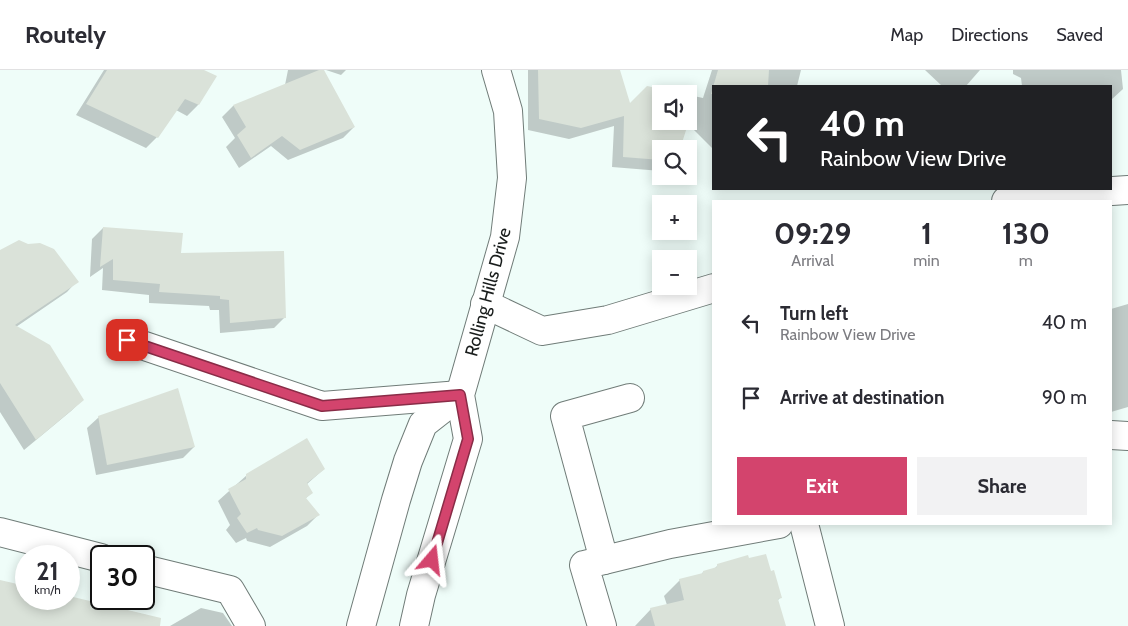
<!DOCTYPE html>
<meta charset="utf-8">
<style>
:root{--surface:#fff;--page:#f2f2f3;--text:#2b2b33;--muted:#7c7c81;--line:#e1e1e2;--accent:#d3446d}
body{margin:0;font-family:Cabin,sans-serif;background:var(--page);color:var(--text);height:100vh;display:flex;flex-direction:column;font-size:19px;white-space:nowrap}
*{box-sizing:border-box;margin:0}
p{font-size:16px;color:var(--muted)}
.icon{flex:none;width:28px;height:28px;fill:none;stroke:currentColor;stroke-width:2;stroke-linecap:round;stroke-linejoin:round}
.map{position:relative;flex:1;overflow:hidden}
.side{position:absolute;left:712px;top:130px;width:400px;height:325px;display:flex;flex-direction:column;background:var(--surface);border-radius:0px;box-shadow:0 2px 12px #0003}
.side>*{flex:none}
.guide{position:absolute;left:712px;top:15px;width:400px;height:105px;border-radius:0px;box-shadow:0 2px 12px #0003;background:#202124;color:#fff;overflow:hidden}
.fabs{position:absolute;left:652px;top:15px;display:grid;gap:10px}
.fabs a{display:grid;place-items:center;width:45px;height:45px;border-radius:0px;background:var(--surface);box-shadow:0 2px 12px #0003;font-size:25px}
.speed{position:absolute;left:15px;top:475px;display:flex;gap:10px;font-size:25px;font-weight:700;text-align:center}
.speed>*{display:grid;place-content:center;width:65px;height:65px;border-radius:50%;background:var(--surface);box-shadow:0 2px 12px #0003;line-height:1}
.speed small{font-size:12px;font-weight:400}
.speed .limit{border:2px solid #111;border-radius:8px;background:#fff;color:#111}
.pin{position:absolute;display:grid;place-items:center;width:42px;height:42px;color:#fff;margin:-21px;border-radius:10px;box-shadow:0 2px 8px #0006}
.me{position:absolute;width:55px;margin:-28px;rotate:17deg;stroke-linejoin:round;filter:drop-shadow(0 0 4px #0008)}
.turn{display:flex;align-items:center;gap:18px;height:105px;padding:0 25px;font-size:22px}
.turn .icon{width:65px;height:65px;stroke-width:2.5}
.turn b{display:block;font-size:35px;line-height:42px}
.eta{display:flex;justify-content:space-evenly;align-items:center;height:85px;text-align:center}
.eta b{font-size:30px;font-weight:800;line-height:35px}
.cta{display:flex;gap:10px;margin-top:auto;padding:10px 25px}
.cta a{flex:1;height:58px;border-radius:0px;background:var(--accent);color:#fff;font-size:20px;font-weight:800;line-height:58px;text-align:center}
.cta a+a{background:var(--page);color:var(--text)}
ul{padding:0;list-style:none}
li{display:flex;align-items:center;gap:15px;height:75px;padding:0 25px}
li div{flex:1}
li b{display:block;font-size:19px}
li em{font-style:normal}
header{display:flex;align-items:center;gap:30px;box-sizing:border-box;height:70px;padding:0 25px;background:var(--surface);border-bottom:1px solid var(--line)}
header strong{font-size:24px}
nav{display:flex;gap:28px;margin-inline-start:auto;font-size:18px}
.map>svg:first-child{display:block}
.shadow{fill:#0003}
.building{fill:#dae2d9}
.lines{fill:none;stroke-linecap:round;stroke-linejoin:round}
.minor-casing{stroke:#707c78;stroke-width:30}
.minor{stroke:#fff;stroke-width:28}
.route-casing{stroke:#892c47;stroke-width:12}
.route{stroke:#d3446d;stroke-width:9}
.labels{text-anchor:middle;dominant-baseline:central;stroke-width:4;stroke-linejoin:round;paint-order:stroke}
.street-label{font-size:18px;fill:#191d1c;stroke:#fff}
</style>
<header>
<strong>Routely</strong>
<nav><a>Map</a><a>Directions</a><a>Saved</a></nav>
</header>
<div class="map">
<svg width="1128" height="556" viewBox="0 0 1128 556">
<rect width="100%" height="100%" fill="#effdf9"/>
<g class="shadow">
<polygon points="104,0 201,0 215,7 198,35 187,46 176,40 157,67 146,78 76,45"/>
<polygon points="288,0 323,0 354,57 343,68 288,90 271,76 239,98 226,77 235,68 222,47 233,36 285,15"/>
<polygon points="326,0 346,0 341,5"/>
<polygon points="528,0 619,0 629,35 661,24 661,51 689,51 689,25 703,28 712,0 801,0 797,16 714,16 714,80 687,53 661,79 661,101 612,97 614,56 569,69 528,60"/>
<polygon points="925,0 980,0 966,16 942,16"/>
<polygon points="1013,0 1121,0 1123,19 1111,30 1111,16 1022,16 1021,8 1013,4"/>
<polygon points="103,158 180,184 285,247 274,258 220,263 219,240 210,240 209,236 149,233 149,225 102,220 103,198 90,207 92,169"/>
<polygon points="0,182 77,211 67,222 16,257 82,330 71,341 24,380 0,342"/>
<polygon points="1128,234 1128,337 1111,342 1111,239"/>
<polygon points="99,347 194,377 183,388 96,405 87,358"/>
<polygon points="324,399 307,414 311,423 305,429 318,445 307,456 270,477 247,471 246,468 236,473 226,460 230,455 218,431 247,405"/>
<polygon points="718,495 781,527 777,531 784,556 635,556 651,539 667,535 664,526 680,510 701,505 703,502 713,500"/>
<polygon points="0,511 26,517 26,529 69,529 69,527 146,545 152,556 0,556"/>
<polygon points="201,538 223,543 232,556 170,556"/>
</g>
<g class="building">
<polygon points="107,0 204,0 217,6 199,35 185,29 158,68 86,34"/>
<polygon points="319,0 324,0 355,57 300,80 282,66 251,88 237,65 246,57 233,35"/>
<polygon points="538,0 620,0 630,33 647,16 687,24 661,24 661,51 689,51 680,79 661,79 661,90 623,87 624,46 581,58 539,49"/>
<polygon points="718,0 769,0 768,16 714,16 714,24 711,24"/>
<polygon points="103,157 183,163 181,183 284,181 286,248 230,253 229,230 220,229 220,226 159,222 160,214 113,210 113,189 100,197"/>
<polygon points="19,170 28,174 40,173 54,179 79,212 15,255 50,275 84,330 36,370 0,313 0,180"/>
<polygon points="178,318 195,377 107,395 98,346"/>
<polygon points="307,368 325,399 307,413 313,423 306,428 320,445 282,466 258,460 257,458 247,463 237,448 241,444 228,419 246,409 246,404"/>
<polygon points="766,484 771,501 774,500 782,528 778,529 786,556 655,556 650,538 684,530 679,509 703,503 703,501 717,497 717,494 748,485 749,488"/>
<polygon points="0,510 26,516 26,529 69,529 69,526 161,548 160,556 0,556"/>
</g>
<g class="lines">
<defs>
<g id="minor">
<polyline points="1006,131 1021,127 1128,120"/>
<polyline points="485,234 542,261 608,250 714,218"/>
<polyline points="127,270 322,336 460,325"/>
<polyline points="1111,365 1128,366"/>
<polyline points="804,454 830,556"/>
<polyline points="0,462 101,488"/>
<polyline points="604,490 565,346 630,328"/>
<polyline points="144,499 230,520 251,556"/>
<polyline points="361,556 396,430 408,391 423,354 460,325"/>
<polyline points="414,556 421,525 468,369 460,325 505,167 512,108 508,41 496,0"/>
<polyline points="602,556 584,495 670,474 779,454"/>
</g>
</defs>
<use href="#minor" class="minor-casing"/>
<use href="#minor" class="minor"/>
</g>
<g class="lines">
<defs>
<polyline id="route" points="127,270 322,336 460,325 468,369 432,490"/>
</defs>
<use href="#route" class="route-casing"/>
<use href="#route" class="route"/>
</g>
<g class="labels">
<g class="street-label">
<text transform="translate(488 222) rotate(-75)">Rolling Hills Drive</text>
</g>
</g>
</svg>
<div class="fabs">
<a><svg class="icon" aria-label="sound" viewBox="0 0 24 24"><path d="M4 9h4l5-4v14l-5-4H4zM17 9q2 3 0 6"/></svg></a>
<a><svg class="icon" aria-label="search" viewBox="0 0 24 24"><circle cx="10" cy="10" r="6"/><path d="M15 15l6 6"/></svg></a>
<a>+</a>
<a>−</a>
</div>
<div class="speed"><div>21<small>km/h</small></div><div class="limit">30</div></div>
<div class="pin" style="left:127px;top:270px;background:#d93025"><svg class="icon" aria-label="arrive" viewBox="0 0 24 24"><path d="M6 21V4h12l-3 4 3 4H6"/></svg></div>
<svg class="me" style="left:432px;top:490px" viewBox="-20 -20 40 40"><path d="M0-17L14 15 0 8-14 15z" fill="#d3446d" stroke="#fff" stroke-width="4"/></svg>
<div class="guide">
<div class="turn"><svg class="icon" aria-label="left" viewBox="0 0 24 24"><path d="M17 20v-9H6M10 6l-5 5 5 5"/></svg><div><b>40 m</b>Rainbow View Drive</div></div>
</div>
<section class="side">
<div class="eta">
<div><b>09:29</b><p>Arrival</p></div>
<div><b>1</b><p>min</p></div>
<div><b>130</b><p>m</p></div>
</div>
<ul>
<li><svg class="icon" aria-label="left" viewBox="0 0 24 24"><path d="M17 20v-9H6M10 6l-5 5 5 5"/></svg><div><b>Turn left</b><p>Rainbow View Drive</p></div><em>40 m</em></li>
<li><svg class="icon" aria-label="arrive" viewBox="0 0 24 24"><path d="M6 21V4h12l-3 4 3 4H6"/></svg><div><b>Arrive at destination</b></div><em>90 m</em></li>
</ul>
<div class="cta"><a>Exit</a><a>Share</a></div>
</section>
</div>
